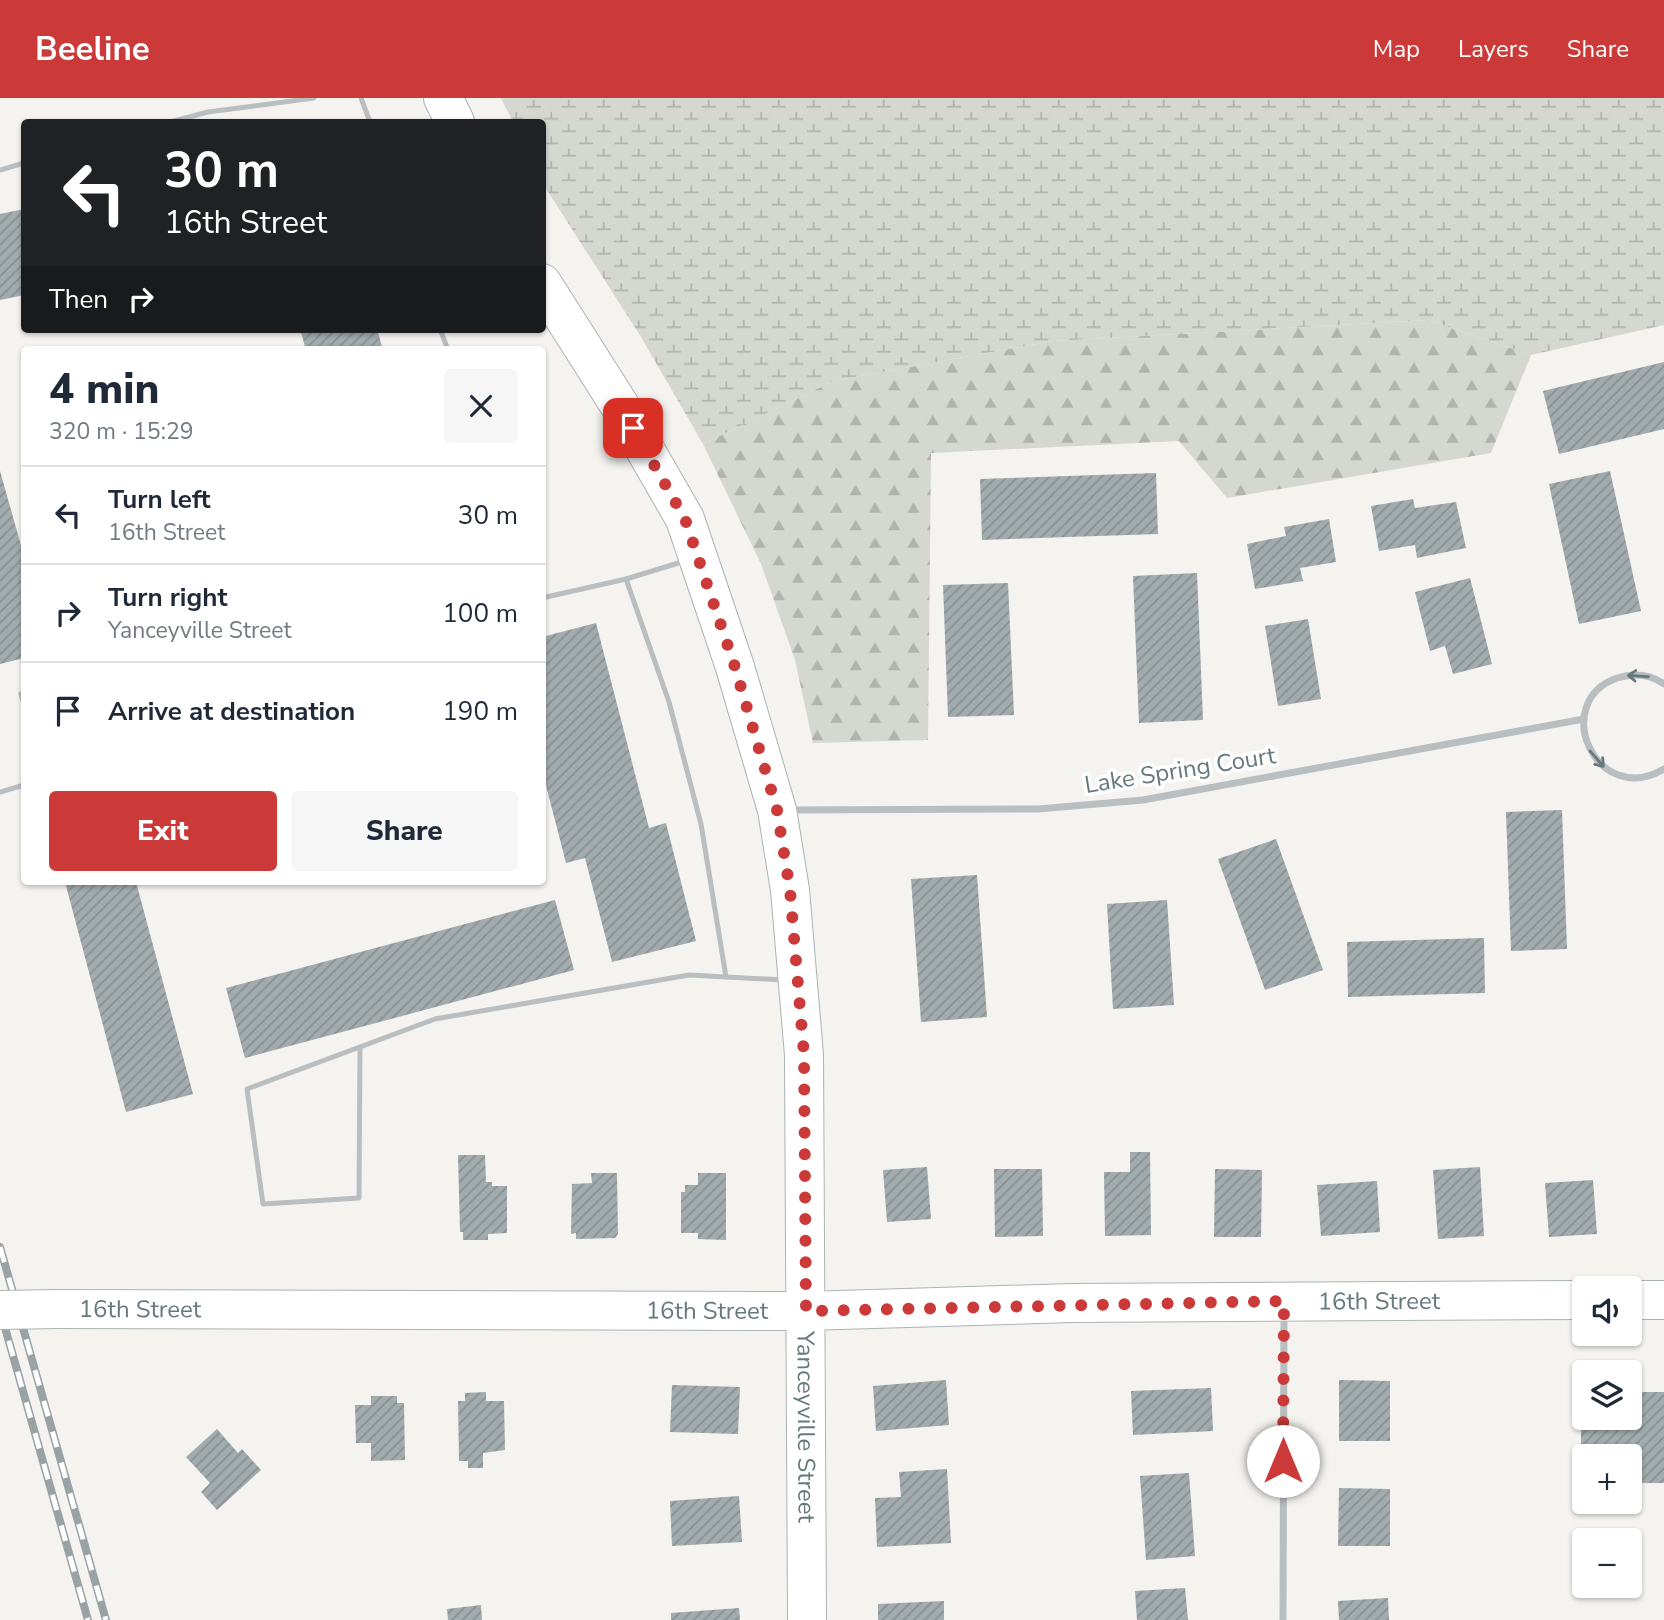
<!DOCTYPE html>
<meta charset="utf-8">
<style>
:root{--surface:#fff;--page:#f6f6f7;--text:#1f2937;--muted:#747a83;--line:#e0e1e3;--accent:#cb3939}
body{margin:0;font-family:"Nunito Sans",sans-serif;background:var(--page);color:var(--text);height:100vh;display:flex;flex-direction:column;font-size:26px;white-space:nowrap}
*{box-sizing:border-box;margin:0}
p{font-size:23px;color:var(--muted)}
.icon{flex:none;width:38px;height:38px;fill:none;stroke:currentColor;stroke-width:2;stroke-linecap:round;stroke-linejoin:round}
.map{position:relative;flex:1;overflow:hidden}
.sheet{position:absolute;left:21px;top:248px;width:525px;height:539px;display:flex;flex-direction:column;background:var(--surface);border-radius:7px;box-shadow:0 2px 5px #0004}
.sheet>*{flex:none}
.hud{position:absolute;left:21px;top:21px;width:525px;height:214px;border-radius:7px;box-shadow:0 2px 5px #0004;background:#202124;color:#fff;overflow:hidden}
.controls{position:absolute;left:1572px;top:1178px;display:grid;gap:14px}
.controls a{display:grid;place-items:center;width:70px;height:70px;border-radius:7px;background:var(--surface);box-shadow:0 2px 5px #0004;font-size:35px}
.pin{position:absolute;display:grid;place-items:center;width:60px;height:60px;color:#fff;margin:-30px;border-radius:14px;box-shadow:0 4px 10px #0006}
.me{position:absolute;width:77px;margin:-38px;rotate:0deg;stroke-linejoin:round;filter:drop-shadow(0 0 5px #0008)}
.turn{display:flex;align-items:center;gap:24px;height:147px;padding:0 28px;font-size:32px}
.turn .icon{width:91px;height:91px;stroke-width:2.5}
.turn b{display:block;font-size:49px;line-height:60px}
.then{display:flex;align-items:center;height:66px;padding:0 28px;background:#0003;gap:14px;font-size:26px}
.round{display:grid;place-items:center;flex:none;width:74px;height:74px;border-radius:7px;background:var(--page)}
.overview{display:flex;align-items:center;justify-content:space-between;height:119px;padding:0 28px}
h1{font-size:42px;font-weight:800;line-height:52px}
.primary-button{display:flex;gap:14px;margin-top:auto;padding:14px 28px}
.primary-button a{flex:1;height:80px;border-radius:7px;background:var(--accent);color:#fff;font-size:28px;font-weight:800;line-height:80px;text-align:center}
.primary-button a+a{background:var(--page);color:var(--text)}
ul{padding:0;list-style:none}
li{display:flex;align-items:center;gap:21px;height:98px;padding:0 28px;border-top:2px solid var(--line)}
li div{flex:1}
li b{display:block;font-size:26px}
li em{font-style:normal}
header{display:flex;align-items:center;gap:42px;box-sizing:border-box;height:98px;padding:0 35px;background:var(--accent);color:#fff}
header strong{font-size:33px}
nav{display:flex;gap:38px;margin-inline-start:auto;font-size:24px}
.map>svg:first-child{display:block}
.forest{fill:url(#forest-firs)}
.wetland{fill:url(#wetland-marsh)}
.building{fill:url(#building-hatch)}
.lines{fill:none;stroke-linecap:round;stroke-linejoin:round}
.secondary-casing{stroke:#abb3b4;stroke-width:40}
.lane{stroke:#b9bec0;stroke-width:5}
.street{stroke:#b9bec0;stroke-width:7}
.secondary{stroke:#fff;stroke-width:38}
.rail-casing{stroke:#99a2a4;stroke-width:8}
.rail{stroke:#fff;stroke-width:5;stroke-dasharray:16;stroke-linecap:butt}
.secondary-bridge-casing{stroke:#abb3b4;stroke-width:40;stroke-linecap:butt}
.secondary-bridge{stroke:#fff;stroke-width:38}
.oneway{stroke:#66797d}
.route{stroke:#cb3939;stroke-width:12;stroke-dasharray:0 21.6}
.labels{text-anchor:middle;dominant-baseline:central;stroke-width:7;stroke-linejoin:round;paint-order:stroke}
.street-label{font-size:24px;fill:#66797d;stroke:#fff}
</style>
<header>
<strong>Beeline</strong>
<nav><a>Map</a><a>Layers</a><a>Share</a></nav>
</header>
<div class="map">
<svg width="1664" height="1522" viewBox="0 0 1664 1522">
<defs>
<pattern id="forest-firs" width="22" height="20" patternUnits="userSpaceOnUse" patternTransform="scale(1.75)"><rect width="22" height="20" fill="#d4d8d0"/><path d="M5 1l3.5 6h-7zM16 11l3.5 6h-7z" fill="#b0b4ae"/></pattern>
<pattern id="wetland-marsh" width="20" height="14" patternUnits="userSpaceOnUse" patternTransform="scale(1.75)"><rect width="20" height="14" fill="#d4d8d0"/><path d="M1 5h8M5 5V1M11 12h8M15 12V8" fill="none" stroke="#b0b4ae"/></pattern>
<pattern id="building-hatch" width="6" height="6" patternUnits="userSpaceOnUse" patternTransform="scale(1.75)"><rect width="6" height="6" fill="#a2abad"/><path d="M-1 1l2-2M0 6l6-6M5 7l2-2" fill="none" stroke="#889092"/></pattern>
</defs>
<rect width="100%" height="100%" fill="#f4f3f0"/>
<polygon class="forest" points="1428,222 1531,257 1491,355 1227,400 1179,343 931,355 928,642 813,645 795,562 761,466 703,346 833,283 1053,243"/>
<polygon class="wetland" points="501,0 1664,0 1664,227 1531,257 1428,222 1053,243 833,283 703,346 641,239 545,89 542,24 513,24"/>
<g class="building">
<polygon points="24,111 24,197 0,202 0,116"/>
<polygon points="300,231 377,231 383,252 306,252"/>
<polygon points="1664,264 1664,331 1559,356 1543,293"/>
<polygon points="0,373 24,458 24,560 0,566"/>
<polygon points="1610,373 1641,513 1579,526 1549,386"/>
<polygon points="1156,375 1158,436 982,442 980,381"/>
<polygon points="1413,401 1415,410 1456,404 1466,450 1417,460 1415,447 1379,453 1371,408"/>
<polygon points="1329,421 1336,464 1300,470 1303,483 1255,491 1247,446 1286,438 1284,429"/>
<polygon points="1197,475 1203,622 1139,625 1133,478"/>
<polygon points="1470,480 1492,566 1453,576 1445,548 1430,553 1415,494"/>
<polygon points="1008,485 1014,617 948,619 943,487"/>
<polygon points="1308,521 1321,601 1278,608 1265,528"/>
<polygon points="596,525 649,730 666,725 696,843 612,864 585,760 566,765 542,672 542,539"/>
<polygon points="1562,712 1567,851 1511,853 1506,714"/>
<polygon points="1276,741 1323,872 1265,892 1218,761"/>
<polygon points="977,777 987,919 921,924 911,781"/>
<polygon points="65,784 136,784 193,996 126,1014"/>
<polygon points="555,802 574,872 245,960 226,890"/>
<polygon points="1167,802 1174,907 1113,911 1107,806"/>
<polygon points="1484,840 1485,895 1348,899 1347,844"/>
<polygon points="1130,1054 1150,1054 1151,1137 1105,1138 1104,1074 1130,1074"/>
<polygon points="458,1057 485,1057 486,1084 492,1084 492,1088 507,1088 507,1135 488,1136 488,1142 463,1142 463,1134 460,1134"/>
<polygon points="927,1069 931,1121 887,1124 883,1072"/>
<polygon points="1480,1069 1484,1138 1438,1141 1433,1072"/>
<polygon points="994,1071 1042,1071 1043,1138 995,1139"/>
<polygon points="1215,1071 1262,1072 1261,1139 1214,1139"/>
<polygon points="591,1075 617,1075 618,1136 615,1140 576,1141 576,1135 571,1136 572,1086 592,1085"/>
<polygon points="698,1075 726,1075 726,1142 698,1141 698,1135 681,1135 681,1094 685,1094 685,1087 698,1087"/>
<polygon points="1593,1082 1597,1136 1549,1139 1545,1085"/>
<polygon points="1377,1083 1380,1134 1321,1138 1317,1087"/>
<polygon points="946,1282 949,1327 876,1333 873,1288"/>
<polygon points="1339,1282 1390,1283 1390,1343 1339,1343"/>
<polygon points="672,1287 740,1289 738,1336 670,1334"/>
<polygon points="1211,1290 1213,1333 1133,1337 1131,1293"/>
<polygon points="486,1294 486,1303 504,1303 505,1352 483,1355 483,1370 468,1370 468,1363 459,1363 458,1303 465,1303 465,1295"/>
<polygon points="1581,1294 1584,1294 1584,1320 1629,1320 1629,1294 1664,1294 1664,1385 1629,1385 1629,1358 1584,1358 1581,1364"/>
<polygon points="371,1298 397,1298 397,1305 404,1305 405,1362 371,1363 371,1345 356,1345 355,1307 371,1307"/>
<polygon points="217,1331 238,1355 242,1351 261,1372 217,1412 201,1394 210,1385 186,1359"/>
<polygon points="947,1371 951,1445 877,1449 875,1400 901,1399 899,1374"/>
<polygon points="1189,1375 1195,1458 1146,1462 1140,1378"/>
<polygon points="1339,1390 1390,1391 1390,1448 1338,1448"/>
<polygon points="739,1398 742,1444 672,1448 670,1403"/>
<polygon points="1185,1490 1188,1522 1137,1522 1135,1493"/>
<polygon points="1388,1500 1389,1522 1339,1522 1338,1503"/>
<polygon points="944,1503 944,1522 878,1522 878,1506"/>
<polygon points="481,1507 482,1522 448,1522 447,1511"/>
<polygon points="739,1510 740,1522 671,1522 671,1515"/>
</g>
<g class="lines">
<defs>
<g id="secondary">
<polyline points="443,0 455,24"/>
<path id="s1" d="M542,185L620,308L685,421L735,569L777,712L790,792L804,957L807,1522"/>
<polyline points="1629,1202 1664,1202"/>
<path id="s2" d="M58,1211L806,1213L1072,1205L1584,1202"/>
</g>
</defs>
<use href="#secondary" class="secondary-casing"/>
<g class="lane">
<polyline points="361,0 370,24"/>
<polyline points="170,24 208,14 314,0"/>
<polyline points="0,72 24,65"/>
<polyline points="440,231 448,252"/>
<polyline points="626,481 669,604 701,726 726,879"/>
<polyline points="542,500 626,481 685,463"/>
<polyline points="21,596 24,606"/>
<polyline points="0,694 24,687"/>
<polyline points="360,949 359,1100 263,1106 247,991 435,921 689,877 784,882"/>
</g>
<g class="street">
<path d="M1664,586C1650,576 1633,575 1617,580C1549,604 1596,711 1664,671"/>
<polyline points="788,712 1038,711 1143,702 1584,621"/>
<polyline points="1283,1522 1284,1214"/>
</g>
<use href="#secondary" class="secondary"/>
<defs>
<g id="rail">
<polyline points="0,1149 106,1522"/>
<polyline points="0,1212 88,1522"/>
</g>
</defs>
<use href="#rail" class="rail-casing"/>
<use href="#rail" class="rail"/>
<defs>
<polyline id="secondary-bridge" points="0,1212 58,1211"/>
</defs>
<use href="#secondary-bridge" class="secondary-bridge-casing"/>
<use href="#secondary-bridge" class="secondary-bridge"/>
</g>
<defs><path id="oneway-shaft" d="M-6 0H5M1.5-3L5.5 0L1.5 3" fill="none" stroke-width="1.6" stroke-linecap="round" stroke-linejoin="round" transform="scale(1.75)"/></defs>
<g class="oneway">
<use href="#oneway-shaft" transform="translate(1638 578) rotate(-176)"/>
<use href="#oneway-shaft" transform="translate(1597 661) rotate(49)"/>
</g>
<g class="lines">
<polyline class="route" points="633,330 685,421 735,569 777,712 790,792 804,957 806,1213 1284,1203 1283,1363"/>
</g>
<g class="labels">
<g class="street-label">
<text transform="translate(1180 672) rotate(-9)">Lake Spring Court</text>
<text stroke="none"><textPath href="#s2" startOffset="1321">16th Street</textPath></text>
<text stroke="none"><textPath href="#s2" startOffset="82">16th Street</textPath></text>
<text stroke="none"><textPath href="#s2" startOffset="649">16th Street</textPath></text>
<text stroke="none"><textPath href="#s1" startOffset="1200">Yanceyville Street</textPath></text>
</g>
</g>
</svg>
<div class="controls">
<a><svg class="icon" aria-label="sound" viewBox="0 0 24 24"><path d="M4 9h4l5-4v14l-5-4H4zM17 9q2 3 0 6"/></svg></a>
<a><svg class="icon" aria-label="layers" viewBox="0 0 24 24"><path d="M12 4l9 5-9 5-9-5zM3 14l9 5 9-5"/></svg></a>
<a>+</a>
<a>−</a>
</div>
<div class="pin" style="left:633px;top:330px;background:#d93025"><svg class="icon" aria-label="arrive" viewBox="0 0 24 24"><path d="M6 21V4h12l-3 4 3 4H6"/></svg></div>
<svg class="me" style="left:1283px;top:1363px" viewBox="-20 -20 40 40"><circle r="19" fill="#fff"/><path d="M0-13L10 11 0 6-10 11z" fill="#cb3939"/></svg>
<div class="hud">
<div class="turn"><svg class="icon" aria-label="left" viewBox="0 0 24 24"><path d="M17 20v-9H6M10 6l-5 5 5 5"/></svg><div><b>30 m</b>16th Street</div></div>
<div class="then">Then<svg class="icon" aria-label="right" viewBox="0 0 24 24"><path d="M7 20v-9h11M14 6l5 5-5 5"/></svg></div>
</div>
<section class="sheet">
<div class="overview"><div><h1>4 min</h1><p>320 m · 15:29</p></div><a class="round"><svg class="icon" aria-label="close" viewBox="0 0 24 24"><path d="M6 6l12 12M18 6L6 18"/></svg></a></div>
<ul>
<li><svg class="icon" aria-label="left" viewBox="0 0 24 24"><path d="M17 20v-9H6M10 6l-5 5 5 5"/></svg><div><b>Turn left</b><p>16th Street</p></div><em>30 m</em></li>
<li><svg class="icon" aria-label="right" viewBox="0 0 24 24"><path d="M7 20v-9h11M14 6l5 5-5 5"/></svg><div><b>Turn right</b><p>Yanceyville Street</p></div><em>100 m</em></li>
<li><svg class="icon" aria-label="arrive" viewBox="0 0 24 24"><path d="M6 21V4h12l-3 4 3 4H6"/></svg><div><b>Arrive at destination</b></div><em>190 m</em></li>
</ul>
<div class="primary-button"><a>Exit</a><a>Share</a></div>
</section>
</div>
